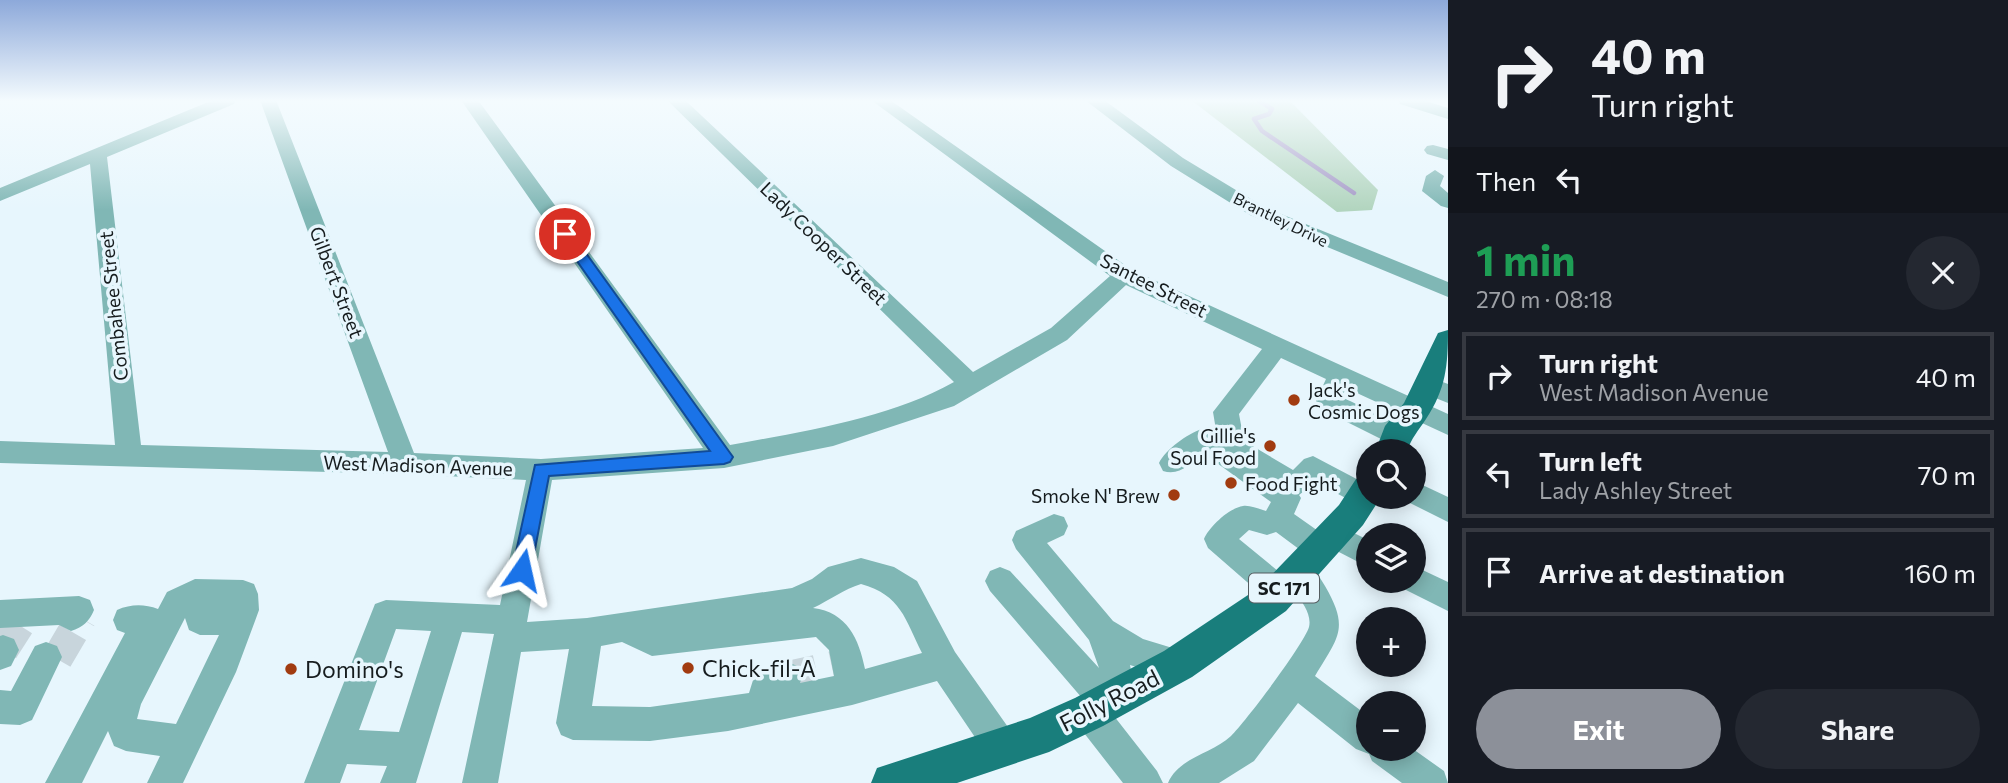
<!DOCTYPE html>
<meta charset="utf-8">
<style>
:root{--surface:#171b24;--page:#242831;--text:#f1f3f6;--muted:#9ea1a6;--line:#363941;--accent:#8c9099}
body{margin:0;font-family:Commissioner,sans-serif;background:var(--page);color:var(--text);height:100vh;display:flex;flex-direction:column;font-size:26px;white-space:nowrap}
*{box-sizing:border-box;margin:0}
p{font-size:23px;color:var(--muted)}
.icon{flex:none;width:38px;height:38px;fill:none;stroke:currentColor;stroke-width:2;stroke-linecap:round;stroke-linejoin:round}
.map{position:relative;flex:1;overflow:hidden}
.details{display:flex;flex-direction:column;background:var(--surface);width:560px}
.details>*{flex:none}
.top-card{background:#171b24;color:var(--text);overflow:hidden}
.fabs{position:absolute;left:1356px;top:439px;display:grid;gap:14px}
.fabs a{display:grid;place-items:center;width:70px;height:70px;border-radius:50%;background:var(--surface);box-shadow:0 4px 18px #0003;font-size:35px}
.pin{position:absolute;display:grid;place-items:center;width:60px;height:60px;color:#fff;margin:-30px;border:4px solid #fff;border-radius:50%;box-shadow:0 2px 7px #0007}
.me{position:absolute;width:77px;margin:-38px;rotate:11deg;stroke-linejoin:round;filter:drop-shadow(0 0 5px #0008)}
.turn{display:flex;align-items:center;gap:24px;height:147px;padding:0 28px;font-size:32px}
.turn .icon{width:91px;height:91px;stroke-width:2.5}
.turn b{display:block;font-size:49px;line-height:60px}
.then{display:flex;align-items:center;height:66px;padding:0 28px;background:#0003;gap:14px;font-size:26px}
.round{display:grid;place-items:center;flex:none;width:74px;height:74px;border-radius:37px;background:var(--page)}
.summary{display:flex;align-items:center;justify-content:space-between;height:119px;padding:0 28px}
h1{font-size:42px;font-weight:700;line-height:52px;color:#1e9e55}
.primary-button{display:flex;gap:14px;margin-top:auto;padding:14px 28px}
.primary-button a{flex:1;height:80px;border-radius:42px;background:var(--accent);color:#fff;font-size:28px;font-weight:700;line-height:80px;text-align:center}
.primary-button a+a{background:var(--page);color:var(--text)}
ul{padding:0;list-style:none}
li{display:flex;align-items:center;gap:21px;height:88px;margin:0 14px 10px;padding:0 14px;border:4px solid var(--line);border-radius:0px}
li div{flex:1}
li b{display:block;font-size:26px}
li em{font-style:normal}
main{display:flex;flex:1;min-height:0}
.map>svg:first-child{display:block}
.green{fill:#b2d5bf}
.lines{fill:none;stroke-linecap:round;stroke-linejoin:round}
.stream{stroke:#a498c6;stroke-width:4.5}
.minor-tunnel{stroke:#c8d5dc;stroke-width:31;stroke-dasharray:31 16;stroke-linecap:butt}
.minor{fill:#80b7b5;fill-rule:evenodd}
.major{fill:#197e7c;fill-rule:evenodd}
.route{fill:#1a73e8;stroke:#114b97;stroke-width:2}
.poi-dot{fill:#a13b10;stroke:#e7f6fd;stroke-width:2.5}
.labels{text-anchor:middle;dominant-baseline:central;stroke-width:7;stroke-linejoin:round;paint-order:stroke}
.far-street-label{font-size:16px;fill:#161c1e;stroke:#e7f6fd}
.shield{fill:#e7f6fd;stroke:#555d61;stroke-width:2}
.shield-label{font-size:18px;font-weight:bold;fill:#161c1e}
.street-label{font-size:19px;fill:#161c1e;stroke:#e7f6fd}
.poi-label{font-size:19px;fill:#161c1e;stroke:#e7f6fd;text-anchor:start}
.near-poi-label{font-size:23px;fill:#161c1e;stroke:#e7f6fd;text-anchor:start}
.near-street-label{font-size:23px;fill:#161c1e;stroke:#e7f6fd}
</style>
<main>
<div class="map">
<svg width="1448" height="783" viewBox="0 0 1448 783">
<rect width="100%" height="100%" fill="#e7f6fd"/>
<polygon class="green" points="1191,100 1289,100 1378,190 1372,210 1337,212"/>
<g class="lines">
<polyline class="stream" points="1258,100 1272,109 1269,114 1254,119 1262,131 1354,193"/>
<g class="minor-tunnel">
<polyline points="3,650 19,625"/>
<polyline points="57,659 81,618"/>
<polyline points="786,677 840,665"/>
</g>
<g class="minor">
<path d="M213,100H236L234,104L107,157L141,445L388,452L260,100H276L414,453L541,459L703,448L461,100H478L730,445C801,432 891,418 954,382L667,100H685L973,372L1051,328L1110,276L871,100H890L1132,270L1448,414V435L1346,388L1342,397L1405,428L1409,435L1405,442L1396,445L1387,442L1319,408L1316,401L1326,379L1281,358L1239,414L1244,441L1293,470L1304,459L1313,456L1368,485V497H1377L1374,504L1364,508L1316,482L1299,495L1301,498L1294,514L1321,533L1324,526L1334,523L1368,540V567L1335,550L1331,558L1321,562L1311,558L1276,532L1267,535L1249,530L1239,539L1289,580L1285,572L1290,563L1300,559C1314,564 1317,574 1325,586C1350,629 1338,637 1315,676L1368,716V749H1413L1444,771L1448,783H1402L1372,761L1369,754L1356,749L1298,703L1254,761L1219,783H1168C1179,757 1212,754 1231,736C1246,721 1304,644 1309,627C1312,614 1302,603 1296,592L1292,602L1281,606L1270,602L1208,548L1204,539C1209,527 1229,508 1243,506C1250,505 1259,509 1266,511L1271,502L1203,453C1190,464 1180,476 1163,471L1159,463C1166,449 1187,434 1202,429L1217,436L1213,412L1262,349L1126,285L1067,340L954,406L833,446L724,468L552,480L527,622L587,618L792,588L812,579L828,567L861,558L894,567L917,581L955,652L1015,737L1020,749L1015,761L1003,766L991,761L937,681L852,705L728,731L650,741L573,740L561,735L556,723L569,649L521,652L498,783H462L494,634L462,632L416,783H380L387,766L347,764L340,783H304L375,604L386,600L500,605L526,480L405,474L0,463V441L115,445L90,164L0,201V188ZM861,584C901,595 905,619 922,653L865,669C859,639 847,612 813,608C830,600 844,589 861,584ZM396,629L431,631L399,732L359,730ZM816,637L829,650L834,676L800,683L802,677L797,666L786,661L754,677L749,693L650,707L592,706L601,646L622,642L652,656Z"/>
<polygon points="1085,100 1104,100 1183,158 1264,207 1448,282 1448,297 1250,215 1171,166"/>
<polygon points="1398,100 1423,100 1448,108 1448,119 1400,104"/>
<polygon points="1433,145 1448,149 1448,160 1427,154 1424,150 1427,146"/>
<polygon points="1435,170 1444,176 1440,186 1448,193 1448,208 1441,206 1422,191 1426,176"/>
<polygon points="1427,376 1448,384 1448,403 1418,391 1415,385 1418,379"/>
<polygon points="1414,481 1448,497 1448,522 1404,500 1403,497 1414,497"/>
<polygon points="1054,514 1064,517 1068,526 1064,535 1047,543 1113,621 1143,639 1189,653 1194,664 1189,675 1178,680 1130,665 1136,696 1132,708 1114,716 1157,771 1163,783 1123,783 1077,724 1072,712 1077,700 1082,698 990,591 985,581 990,571 1000,567 1010,571 1099,668 1089,640 1016,549 1012,540 1016,531"/>
<polygon points="1414,566 1448,582 1448,611 1404,589 1400,581 1414,581"/>
<path d="M195,579L243,580L254,584L258,594L259,610L255,621L236,672L183,783H147L160,756L126,751L114,746L108,731L82,783H45L125,633L117,630L113,620L117,610C131,604 144,604 158,609L167,592ZM185,618L189,630L200,635H219L176,724L137,719L141,704Z"/>
<path d="M79,596L90,600L94,610C89,622 83,627 71,631L59,625L0,628V600Z"/>
<polygon points="3,635 14,639 19,650 11,666 0,670 0,636"/>
<polygon points="46,642 57,646 62,657 32,720 20,725 0,724 0,690 11,691 35,646"/>
</g>
<g class="major">
<path d="M1448,330C1448,365 1446,389 1426,419C1419,430 1411,438 1407,452H1375L1385,426L1404,403L1438,333Z"/>
<polygon points="1368,475 1368,497 1381,497 1363,525 1286,611 1192,677 1103,726 1049,752 957,783 871,783 877,768 1030,718 1075,698 1164,651 1260,587 1339,505 1356,479"/>
</g>
</g>
<linearGradient id="sky" x2="0" y2="1"><stop stop-color="#8da9da"/><stop offset="0.48" stop-color="#f4fbfe"/><stop offset="1" stop-color="#f4fbfe" stop-opacity="0"/></linearGradient>
<rect width="1448" height="210" fill="url(#sky)"/>
<polygon class="route" points="565,230 570,231 733,457 730,462 724,464 549,476 531,570 528,576 522,578 515,576 512,570 535,465 710,451 558,234"/>
<g class="poi-dot">
<circle cx="1294" cy="400" r="7"/>
<circle cx="1270" cy="446" r="7"/>
<circle cx="1231" cy="483" r="7"/>
<circle cx="1174" cy="495" r="7"/>
<circle cx="688" cy="668" r="7"/>
<circle cx="291" cy="669" r="7"/>
</g>
<g class="labels">
<g class="far-street-label">
<text transform="translate(1281 219) rotate(26)">Brantley Drive</text>
</g>
<rect class="shield" x="1249" y="573.5" width="70" height="29" rx="5"/>
<g class="shield-label">
<text x="1284" y="588">SC 171</text>
</g>
<g class="street-label">
<text transform="translate(824 243) rotate(44)">Lady Cooper Street</text>
<text transform="translate(337 282) rotate(69)">Gilbert Street</text>
<text transform="translate(1154 285) rotate(27)">Santee Street</text>
<text transform="translate(113 306) rotate(-96)">Combahee Street</text>
<text transform="translate(418 465) rotate(2)">West Madison Avenue</text>
</g>
<g class="poi-label">
<text x="1308" y="389">Jack's<tspan x="1308" dy="22">Cosmic Dogs</tspan></text>
<text x="1256" y="435" text-anchor="end">Gillie's<tspan x="1256" dy="22">Soul Food</tspan></text>
<text x="1245" y="483">Food Fight</text>
<text x="1160" y="495" text-anchor="end">Smoke N' Brew</text>
</g>
<g class="near-poi-label">
<text x="702" y="668">Chick-fil-A</text>
<text x="305" y="669">Domino's</text>
</g>
<g class="near-street-label">
<text transform="translate(1109 700) rotate(-27)">Folly Road</text>
</g>
</g>
</svg>
<div class="fabs">
<a><svg class="icon" aria-label="search" viewBox="0 0 24 24"><circle cx="10" cy="10" r="6"/><path d="M15 15l6 6"/></svg></a>
<a><svg class="icon" aria-label="layers" viewBox="0 0 24 24"><path d="M12 4l9 5-9 5-9-5zM3 14l9 5 9-5"/></svg></a>
<a>+</a>
<a>−</a>
</div>
<div class="pin" style="left:565px;top:234px;background:#d93025"><svg class="icon" aria-label="arrive" viewBox="0 0 24 24"><path d="M6 21V4h12l-3 4 3 4H6"/></svg></div>
<svg class="me" style="left:522px;top:570px" viewBox="-20 -20 40 40"><path d="M0-17L14 15 0 8-14 15z" fill="#1a73e8" stroke="#fff" stroke-width="4"/></svg>
</div>
<section class="details">
<div class="top-card">
<div class="turn"><svg class="icon" aria-label="right" viewBox="0 0 24 24"><path d="M7 20v-9h11M14 6l5 5-5 5"/></svg><div><b>40 m</b>Turn right</div></div>
<div class="then">Then<svg class="icon" aria-label="left" viewBox="0 0 24 24"><path d="M17 20v-9H6M10 6l-5 5 5 5"/></svg></div>
</div>
<div class="summary"><div><h1>1 min</h1><p>270 m · 08:18</p></div><a class="round"><svg class="icon" aria-label="close" viewBox="0 0 24 24"><path d="M6 6l12 12M18 6L6 18"/></svg></a></div>
<ul>
<li><svg class="icon" aria-label="right" viewBox="0 0 24 24"><path d="M7 20v-9h11M14 6l5 5-5 5"/></svg><div><b>Turn right</b><p>West Madison Avenue</p></div><em>40 m</em></li>
<li><svg class="icon" aria-label="left" viewBox="0 0 24 24"><path d="M17 20v-9H6M10 6l-5 5 5 5"/></svg><div><b>Turn left</b><p>Lady Ashley Street</p></div><em>70 m</em></li>
<li><svg class="icon" aria-label="arrive" viewBox="0 0 24 24"><path d="M6 21V4h12l-3 4 3 4H6"/></svg><div><b>Arrive at destination</b></div><em>160 m</em></li>
</ul>
<div class="primary-button"><a>Exit</a><a>Share</a></div>
</section>
</main>
